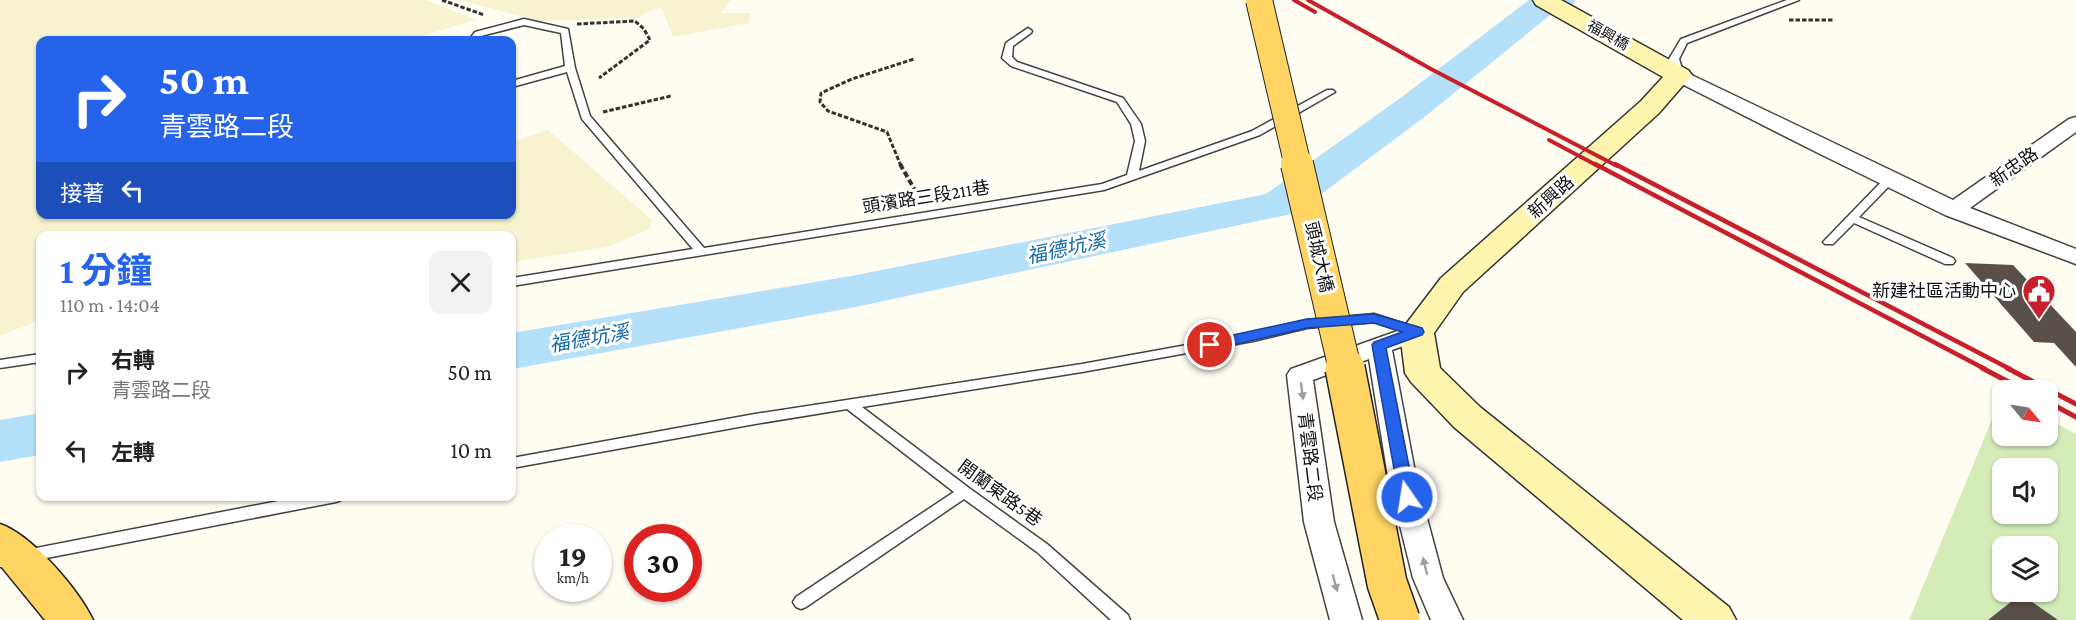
<!DOCTYPE html>
<html lang="zh-TW">
<meta charset="utf-8">
<style>
:root{--surface:#fff;--page:#f2f2f2;--text:#222;--muted:#767676;--accent:#2563eb}
body{margin:0;font-family:"Crimson Pro","Noto Sans TC",serif;background:var(--page);color:var(--text);height:100vh;display:flex;flex-direction:column;font-size:22px;white-space:nowrap}
*{box-sizing:border-box;margin:0}
p{font-size:20px;color:var(--muted)}
.icon{flex:none;width:33px;height:33px;fill:none;stroke:currentColor;stroke-width:2;stroke-linecap:round;stroke-linejoin:round}
.map{position:relative;flex:1;overflow:hidden}
.drawer{position:absolute;left:36px;top:231px;width:480px;height:270px;display:flex;flex-direction:column;background:var(--surface);border-radius:12px;box-shadow:0 2px 4px #0004}
.drawer>*{flex:none}
.top-card{position:absolute;left:36px;top:36px;width:480px;height:183px;border-radius:12px;box-shadow:0 2px 4px #0004;background:#2563eb;color:#fff;overflow:hidden}
.needle{width:39px;rotate:120deg}
.tools{position:absolute;left:1992px;top:380px;display:grid;gap:12px}
.tools a{display:grid;place-items:center;width:66px;height:66px;border-radius:12px;background:var(--surface);box-shadow:0 2px 4px #0004;font-size:30px}
.speed{position:absolute;left:534px;top:524px;display:flex;gap:12px;font-size:30px;font-weight:700;text-align:center}
.speed>*{display:grid;place-content:center;width:78px;height:78px;border-radius:50%;background:var(--surface);box-shadow:0 2px 4px #0004;line-height:1}
.speed small{font-size:15px;font-weight:400}
.speed .limit{border:9px solid #d22;background:#fff;color:#111}
.pin{position:absolute;display:grid;place-items:center;width:51px;height:51px;color:#fff;margin:-26px;border:3px solid #fff;border-radius:50%;box-shadow:0 2px 6px #0007}
.me{position:absolute;width:66px;margin:-33px;rotate:347deg;stroke-linejoin:round;filter:drop-shadow(0 0 4px #0008)}
.turn{display:flex;align-items:center;gap:21px;height:126px;padding:0 24px;font-size:27px}
.turn .icon{width:78px;height:78px;stroke-width:2.5}
.turn b{display:block;font-size:42px;line-height:51px}
.then{display:flex;align-items:center;height:57px;padding:0 24px;background:#0003;gap:12px;font-size:22px}
.round{display:grid;place-items:center;flex:none;width:63px;height:63px;border-radius:12px;background:var(--page)}
.summary{display:flex;align-items:center;justify-content:space-between;height:102px;padding:0 24px}
h1{font-size:36px;font-weight:700;line-height:45px;color:var(--accent)}
ul{padding:0;list-style:none}
li{display:flex;align-items:center;gap:18px;height:78px;padding:0 24px}
li div{flex:1}
li b{display:block;font-size:22px}
li em{font-style:normal}
.map>svg:first-child{display:block}
.farmland{fill:#f7f3d0}
.green{fill:#d5ecb9;fill-rule:evenodd}
.lines{fill:none;stroke-linecap:round;stroke-linejoin:round}
.river{fill:#b4e1f9;fill-rule:evenodd}
.building{fill:#59504b}
.lane-casing{stroke:#434343;stroke-width:3}
.street-casing{stroke:#434343;stroke-width:3}
.secondary-casing{stroke:#323232;stroke-width:3}
.primary-casing{stroke:#212121;stroke-width:3}
.path-far1{stroke:#323232;stroke-width:3;stroke-dasharray:4.5 2;stroke-linecap:butt}
.path{stroke:#323232;stroke-width:4;stroke-dasharray:6 3;stroke-linecap:butt}
.lane{fill:#fff;fill-rule:evenodd}
.street{fill:#fff;fill-rule:evenodd}
.secondary{fill:#fff4ad;fill-rule:evenodd}
.primary{fill:#fed563;fill-rule:evenodd}
.rail-far2{stroke:#c8202b;stroke-width:4}
.rail-far1{stroke:#c8202b;stroke-width:4.5}
.rail{stroke:#c8202b;stroke-width:5}
.primary-bridge-far2-casing{stroke:#212121;stroke-width:28;stroke-linecap:butt}
.primary-bridge-far1-casing{stroke:#212121;stroke-width:34;stroke-linecap:butt}
.primary-bridge-casing{stroke:#212121;stroke-width:42;stroke-linecap:butt}
.primary-bridge-far2{stroke:#fed563;stroke-width:26}
.primary-bridge-far1{stroke:#fed563;stroke-width:32}
.primary-bridge{stroke:#fed563;stroke-width:39}
.oneway{fill:#9f9f9f}
.route{fill:#2563eb;stroke:#184099;stroke-width:1.5}
.labels{text-anchor:middle;dominant-baseline:central;stroke-width:6;stroke-linejoin:round;paint-order:stroke}
.far-street-label{font-size:15px;fill:#101010;stroke:#fff}
.street-label{font-size:18px;fill:#101010;stroke:#fff}
.poi-label{font-size:18px;fill:#101010;stroke:#fff;text-anchor:end}
.water-label{font-size:20px;font-style:italic;fill:#116aa9;stroke:#fff}
</style>
<div class="map">
<svg width="2076" height="620" viewBox="0 0 2076 620">
<rect width="100%" height="100%" fill="#fffcf2"/>
<g class="farmland">
<polygon points="0,0 426,0 476,20 407,40 40,40 40,214 512,214 512,142 548,130 651,219 650,229 607,247 512,262 512,236 40,236 40,320 0,336"/>
<polygon points="459,0 731,0 721,13 750,13 749,23 673,37 662,8 651,10 639,18 539,21"/>
</g>
<path class="green" d="M2002,395V435H2048V419L2076,434V620H1909ZM2002,468H2048V513H2002ZM2002,546H2048V591H2002Z"/>
<g class="lines">
<g class="river">
<polygon points="1529,0 1576,0 1571,7 1549,16 1427,115 1296,213 851,308 512,369 512,333 851,276 1266,194 1399,99"/>
<polygon points="40,413 40,455 0,462 0,420"/>
</g>
</g>
<g class="building">
<polygon points="1965,263 2013,265 2076,332 2076,367 2054,343 2034,342"/>
<polygon points="2021,594 2058,620 1988,620"/>
</g>
<g class="lines">
<defs>
<g id="lane">
<polygon points="1787,0 1799,0 1687,43 1679,59 1684,75 1679,78 1674,75 1669,59 1681,39"/>
<polygon points="524,19 568,29 575,68 590,116 704,248 1102,184 1127,175 1135,141 1131,124 1117,102 1011,66 1002,58 1006,43 1028,28 1032,31 1031,33 1013,46 1012,57 1017,62 1123,98 1141,124 1145,141 1139,171 1252,131 1327,90 1333,90 1335,92 1260,135 1104,190 512,286 512,278 693,249 582,119 567,72 512,87 512,81 565,66 561,33 524,25 481,36 477,40 469,40 475,32"/>
<polygon points="1889,177 1894,180 1893,182 1859,217 1953,258 1955,261 1953,264 1945,264 1854,223 1833,244 1825,244 1823,242 1825,240 1885,178"/>
<polygon points="1374,314 1421,329 1423,332 1417,336 1374,322 1307,328 1253,341 1082,372 862,407 969,488 1047,544 1128,615 1130,620 1111,620 1037,552 964,499 806,607 801,609 796,607 793,602 796,597 954,492 847,409 755,424 512,468 512,458 755,414 1082,364 1253,333 1307,320"/>
<polygon points="40,354 40,362 0,368 0,360"/>
<polygon points="304,496 343,496 341,500 336,502 0,567 0,555"/>
</g>
<g id="street">
<polygon points="1679,69 1953,200 2069,119 2076,117 2076,132 1970,208 2076,249 2076,264 1945,215 1818,153 1672,79 1670,75 1672,71"/>
<polygon points="1417,324 1426,326 1429,332 1426,338 1392,350 1416,477 1443,578 1463,620 1431,620 1413,578 1388,477 1369,359 1313,380 1334,522 1362,620 1330,620 1304,522 1287,375 1291,369"/>
</g>
<polygon id="secondary" points="1533,0 1561,0 1688,70 1692,75 1659,113 1463,292 1434,333 1440,368 1480,407 1729,607 1736,620 1683,620 1454,427 1411,382 1405,373 1400,332 1441,278 1641,101 1663,77 1536,5"/>
<path id="primary" d="M0,524C32,535 78,589 93,620H45L0,565Z"/>
</defs>
<use href="#lane" class="lane-casing"/>
<use href="#street" class="street-casing"/>
<use href="#secondary" class="secondary-casing"/>
<use href="#primary" class="primary-casing"/>
<g class="path-far1">
<polyline points="442,0 484,15"/>
<polyline points="1789,20 1834,20"/>
<polyline points="577,24 635,21 644,29 650,40 599,78"/>
<polyline points="603,112 671,96"/>
<polyline points="901,166 887,132 828,111 820,102 821,93 852,79 914,59"/>
</g>
<polyline class="path" points="900,164 920,199"/>
<use href="#lane" class="lane"/>
<use href="#street" class="street"/>
<use href="#secondary" class="secondary"/>
<use href="#primary" class="primary"/>
<g class="rail-far2">
<polyline points="1294,0 1315,12"/>
<polyline points="1308,0 1431,69 1617,166"/>
<polyline points="1549,140 1598,166"/>
</g>
<g class="rail-far1">
<polyline points="1595,164 1985,369"/>
<polyline points="1615,164 2010,369"/>
</g>
<g class="rail">
<polyline points="1982,368 2024,390"/>
<polyline points="2007,368 2076,404"/>
<polyline points="2048,402 2076,417"/>
</g>
<defs>
<polyline id="primary-bridge-far2" points="1259,0 1298,166"/>
<polyline id="primary-bridge-far1" points="1297,164 1345,369"/>
<polyline id="primary-bridge" points="1345,368 1387,583 1400,620"/>
</defs>
<use href="#primary-bridge-far2" class="primary-bridge-far2-casing"/>
<use href="#primary-bridge-far1" class="primary-bridge-far1-casing"/>
<use href="#primary-bridge" class="primary-bridge-casing"/>
<use href="#primary-bridge-far2" class="primary-bridge-far2"/>
<use href="#primary-bridge-far1" class="primary-bridge-far1"/>
<use href="#primary-bridge" class="primary-bridge"/>
</g>
<defs><path id="oneway-solid" d="M-6-.8H1V-3.2L6.5 0L1 3.2V.8H-6Z" transform="scale(1.5)"/></defs>
<g class="oneway">
<use href="#oneway-solid" transform="translate(1302 391) rotate(83)"/>
<use href="#oneway-solid" transform="translate(1425 566) rotate(-104)"/>
<use href="#oneway-solid" transform="translate(1335 583) rotate(75)"/>
</g>
<polygon class="route" points="1374,314 1422,328 1424,332 1422,335 1386,348 1415,497 1413,502 1407,504 1402,502 1399,497 1372,345 1374,342 1402,332 1374,323 1307,328 1210,350 1203,345 1210,340 1307,319"/>
<defs>
<symbol id="civic-pin" viewBox="-11 -11 22 30"><path d="M0 17L-7.5 6A9.5 9.5 0 1 1 7.5 6Z" fill="#c8202b" stroke="#fff"/><path d="M-.6-6.5H3V-4.5H.6V-3L4-1V1h2V6H-6V1h2V-1L-.6-3ZM-1.2 2.5V6h2.4V2.5Z" fill="#fff"/></symbol>
</defs>
<g fill-rule="evenodd">
<use href="#civic-pin" x="2020" y="272" width="38" height="52"/>
</g>
<g class="labels">
<g class="far-street-label">
<text transform="translate(1608 35) rotate(29)">福興橋</text>
</g>
<g class="street-label">
<text transform="translate(2014 167) rotate(-35)">新忠路</text>
<text transform="translate(926 197) rotate(-9)">頭濱路三段211巷</text>
<text transform="translate(1551 197) rotate(-42)">新興路</text>
<text transform="translate(1319 257) rotate(77)">頭城大橋</text>
<text transform="translate(1310 457) rotate(83)">青雲路二段</text>
<text transform="translate(1000 493) rotate(36)">開蘭東路5巷</text>
</g>
<g class="poi-label">
<text x="2016" y="291">新建社區活動中心</text>
</g>
<g class="water-label">
<text transform="translate(1066 248) rotate(-12)">福德坑溪</text>
<text transform="translate(589 338) rotate(-10)">福德坑溪</text>
</g>
</g>
</svg>
<div class="tools">
<a><svg class="needle" viewBox="-14 -14 28 28"><path d="M0-13l5 13h-10z" fill="#e53935"/><path d="M0 13l5-13h-10z" fill="#767676"/></svg></a>
<a><svg class="icon" aria-label="sound" viewBox="0 0 24 24"><path d="M4 9h4l5-4v14l-5-4H4zM17 9q2 3 0 6"/></svg></a>
<a><svg class="icon" aria-label="layers" viewBox="0 0 24 24"><path d="M12 4l9 5-9 5-9-5zM3 14l9 5 9-5"/></svg></a>
</div>
<div class="speed"><div>19<small>km/h</small></div><div class="limit">30</div></div>
<div class="pin" style="left:1210px;top:345px;background:#d93025"><svg class="icon" aria-label="arrive" viewBox="0 0 24 24"><path d="M6 21V4h12l-3 4 3 4H6"/></svg></div>
<svg class="me" style="left:1407px;top:497px" viewBox="-20 -20 40 40"><circle r="17" fill="#2563eb" stroke="#fff" stroke-width="3"/><path d="M0-11L8 9 0 5-8 9z" fill="#fff"/></svg>
<div class="top-card">
<div class="turn"><svg class="icon" aria-label="right" viewBox="0 0 24 24"><path d="M7 20v-9h11M14 6l5 5-5 5"/></svg><div><b>50 m</b>青雲路二段</div></div>
<div class="then">接著<svg class="icon" aria-label="left" viewBox="0 0 24 24"><path d="M17 20v-9H6M10 6l-5 5 5 5"/></svg></div>
</div>
<section class="drawer">
<div class="summary"><div><h1>1 分鐘</h1><p>110 m · 14:04</p></div><a class="round"><svg class="icon" aria-label="close" viewBox="0 0 24 24"><path d="M6 6l12 12M18 6L6 18"/></svg></a></div>
<ul>
<li><svg class="icon" aria-label="right" viewBox="0 0 24 24"><path d="M7 20v-9h11M14 6l5 5-5 5"/></svg><div><b>右轉</b><p>青雲路二段</p></div><em>50 m</em></li>
<li><svg class="icon" aria-label="left" viewBox="0 0 24 24"><path d="M17 20v-9H6M10 6l-5 5 5 5"/></svg><div><b>左轉</b></div><em>10 m</em></li>
</ul>
</section>
</div>
